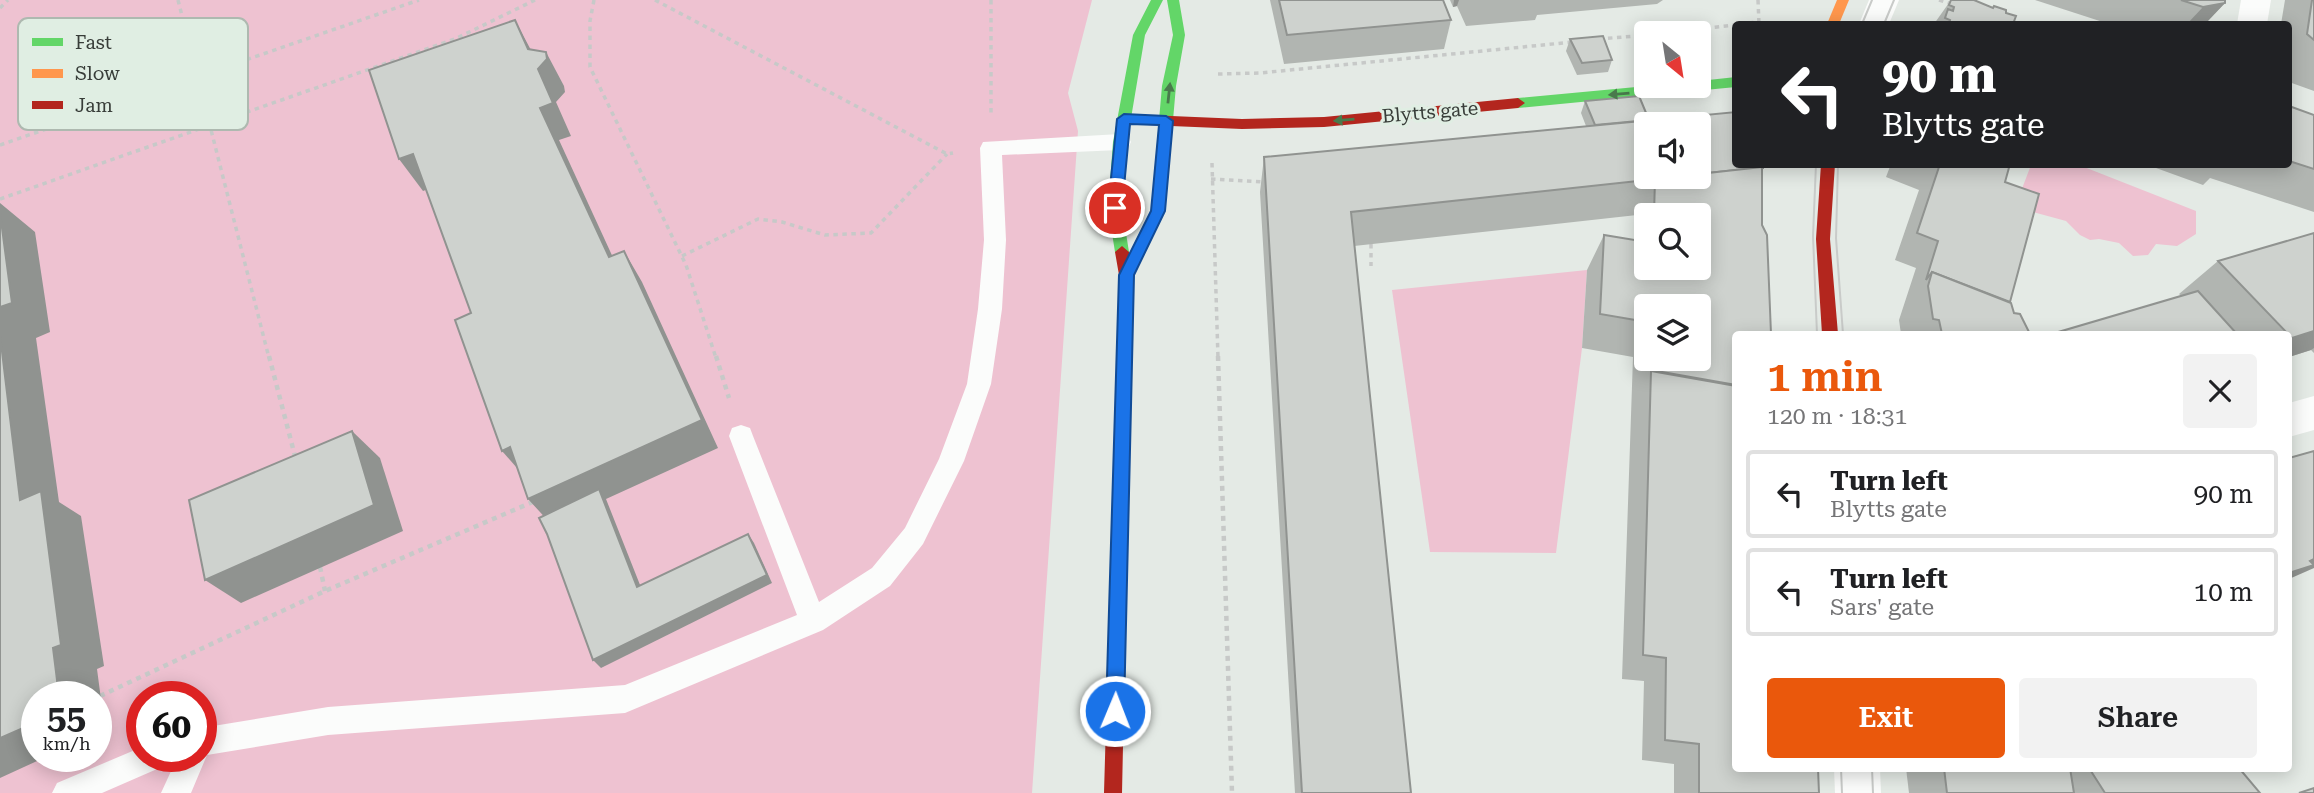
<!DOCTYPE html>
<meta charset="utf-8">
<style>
:root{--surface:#fff;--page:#f2f2f2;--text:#202124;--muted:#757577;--line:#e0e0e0;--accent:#ea580c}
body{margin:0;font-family:"Roboto Serif",serif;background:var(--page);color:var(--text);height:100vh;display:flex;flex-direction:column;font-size:26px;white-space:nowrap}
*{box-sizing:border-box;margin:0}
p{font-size:23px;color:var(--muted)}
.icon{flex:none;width:38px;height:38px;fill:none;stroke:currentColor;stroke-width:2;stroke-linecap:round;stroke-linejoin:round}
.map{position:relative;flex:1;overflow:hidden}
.sheet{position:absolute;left:1732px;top:331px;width:560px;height:441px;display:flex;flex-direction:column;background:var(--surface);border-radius:7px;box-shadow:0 4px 18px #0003}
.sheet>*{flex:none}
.banner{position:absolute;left:1732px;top:21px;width:560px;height:147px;border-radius:7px;box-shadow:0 4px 18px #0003;background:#202124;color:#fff;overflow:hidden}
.needle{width:46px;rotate:150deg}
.buttons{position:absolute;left:1634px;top:21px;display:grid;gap:14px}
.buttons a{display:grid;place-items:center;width:77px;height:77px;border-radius:7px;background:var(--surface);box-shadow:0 4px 18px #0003;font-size:35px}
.speed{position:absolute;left:21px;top:681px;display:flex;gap:14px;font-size:35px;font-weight:700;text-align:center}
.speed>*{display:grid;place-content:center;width:91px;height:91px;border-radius:50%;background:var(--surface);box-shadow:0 4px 18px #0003;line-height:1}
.speed small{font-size:18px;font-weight:400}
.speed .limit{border:10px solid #d22;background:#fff;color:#111}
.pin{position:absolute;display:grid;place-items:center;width:60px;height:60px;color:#fff;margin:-30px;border:4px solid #fff;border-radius:50%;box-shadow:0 2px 7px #0007}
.me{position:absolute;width:77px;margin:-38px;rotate:1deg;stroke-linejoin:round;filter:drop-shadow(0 0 5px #0008)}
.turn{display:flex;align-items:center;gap:24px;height:147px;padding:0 35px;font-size:32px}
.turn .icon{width:91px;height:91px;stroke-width:2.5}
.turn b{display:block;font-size:49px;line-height:60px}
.round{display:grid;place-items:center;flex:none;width:74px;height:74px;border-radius:7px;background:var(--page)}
.overview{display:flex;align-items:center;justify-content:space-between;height:119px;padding:0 35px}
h1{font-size:42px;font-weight:600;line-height:52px;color:var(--accent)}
.cta{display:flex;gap:14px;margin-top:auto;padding:14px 35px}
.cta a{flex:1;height:80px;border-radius:7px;background:var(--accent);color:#fff;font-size:28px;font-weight:600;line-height:80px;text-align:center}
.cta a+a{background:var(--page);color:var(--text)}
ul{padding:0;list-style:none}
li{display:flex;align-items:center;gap:21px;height:88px;margin:0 14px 10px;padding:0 21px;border:4px solid var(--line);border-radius:7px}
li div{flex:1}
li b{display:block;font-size:26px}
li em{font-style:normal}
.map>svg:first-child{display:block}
.green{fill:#eec2d1;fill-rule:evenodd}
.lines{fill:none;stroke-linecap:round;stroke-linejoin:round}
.path-far1{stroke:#c7c9c8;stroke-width:3.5;stroke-dasharray:4.5 4.5;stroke-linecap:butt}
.path{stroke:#c7c9c8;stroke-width:4.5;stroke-dasharray:5 5;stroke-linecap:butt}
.lane{fill:#fbfcfb;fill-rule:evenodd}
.street{fill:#fbfcfb;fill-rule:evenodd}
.fast{fill:#63d668;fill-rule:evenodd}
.slow{fill:#ff974d;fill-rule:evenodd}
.jam{fill:#b3261e;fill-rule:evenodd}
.tram{stroke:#c9cbc9;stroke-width:2}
.wall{fill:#b1b5b1;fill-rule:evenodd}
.shaded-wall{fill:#909390}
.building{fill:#ced2ce;stroke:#909390;stroke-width:2}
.oneway{fill:#497a4c}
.route{fill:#1a73e8;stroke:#114b97;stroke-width:2}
.labels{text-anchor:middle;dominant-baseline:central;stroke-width:6;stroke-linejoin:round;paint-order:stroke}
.street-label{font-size:19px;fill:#383d39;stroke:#e0eee3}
.key{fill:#e0eee3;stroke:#aeb9b0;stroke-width:2}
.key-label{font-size:19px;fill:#383d39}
</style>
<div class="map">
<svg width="2314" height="793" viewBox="0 0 2314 793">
<rect width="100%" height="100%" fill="#e4eae5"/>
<g class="green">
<path d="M0,0H1092L1068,93L1078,131L1032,793H0ZM37,696H96V756H37ZM142,696H201V756H142Z"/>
<polygon points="2031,165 2079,165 2196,211 2196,234 2177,246 2156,244 2148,255 2133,256 2119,243 2099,239 2090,240 2080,235 2066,221 2015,207"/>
<polygon points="1587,270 1582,348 1556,553 1430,552 1392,290"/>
</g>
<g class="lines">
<g class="path-far1">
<polyline points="178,0 269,358"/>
<polyline points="594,0 590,21 590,67 686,265 716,358"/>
<polyline points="655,0 947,154 953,153"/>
<polyline points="991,0 991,115"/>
<polyline points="1758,0 1759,24"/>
<polyline points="1939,0 1952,4"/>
<polyline points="0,8 8,0"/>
<polyline points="1740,24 1758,22"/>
<polyline points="1661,33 1736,25"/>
<polyline points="1599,39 1647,35"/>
<polyline points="1218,74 1260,73 1573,42"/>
<polyline points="0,145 419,0"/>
<polyline points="1212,163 1218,358"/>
<polyline points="1211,179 1266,182"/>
<polyline points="0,199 455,39 535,0"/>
<polyline points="1371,244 1371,266"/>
<polyline points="682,256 758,219 782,222 825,235 871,233 947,154"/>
</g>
<g class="path">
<polyline points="269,356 296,460"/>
<polyline points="716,356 729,398"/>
<polyline points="1218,356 1232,793"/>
<polyline points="320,567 325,591"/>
<polyline points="100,696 325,591 535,501"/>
</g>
<g class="lane">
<polygon points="1120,134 1128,136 1131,142 1128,148 1120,150 1002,155 1006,240 1002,309 991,384 964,461 923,544 890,586 823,630 625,713 328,735 207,755 191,793 161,793 178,756 201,756 201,728 328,707 625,685 797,615 729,436 732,428 741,425 750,428 753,436 819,602 872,568 905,528 939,459 967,384 978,309 984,240 980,148 983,142"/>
<polygon points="142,747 142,756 168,756 164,766 102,793 52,793 57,783"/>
</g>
<g class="street">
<polygon points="1869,0 1899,0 1889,24 1859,24"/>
<polygon points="2241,0 2271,0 2267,24 2237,24"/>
<polygon points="2314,396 2314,430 2289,437 2289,403"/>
<polygon points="1834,768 1880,768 1881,793 1835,793"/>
</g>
<g class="fast">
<polygon points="1151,0 1163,0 1145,35 1127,142 1122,208 1129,252 1122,258 1115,252 1108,208 1113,142 1133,35"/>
<polygon points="1167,0 1179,0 1185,35 1176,86 1165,211 1131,279 1126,281 1119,275 1151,211 1162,86 1173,35"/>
<polygon points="1736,77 1736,87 1518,108 1511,103 1518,98 1647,86 1699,86 1699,81"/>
</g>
<polygon class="slow" points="1837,0 1849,0 1839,24 1827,24"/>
<g class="jam">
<polygon points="1518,98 1525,103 1518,108 1324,127 1242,129 1124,124 1117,119 1124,114 1242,119 1324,117"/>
<polygon points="1821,164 1835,164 1830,239 1838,334 1822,334 1816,239"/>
<polygon points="1122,246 1129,252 1133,275 1122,793 1104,793 1119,275 1115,252"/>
</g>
<g class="tram">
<polyline points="1862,24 1872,0"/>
<polyline points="1884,24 1894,0"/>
<polyline points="1816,164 1813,236 1817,334"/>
<polyline points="1838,164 1836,238 1843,334"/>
<polyline points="1841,768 1842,793"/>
<polyline points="1872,768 1873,793"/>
</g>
</g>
<g class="wall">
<polygon points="1270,0 1443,0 1451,20 1444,49 1284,64"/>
<polygon points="1450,0 1663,0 1657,4 1537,15 1535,20 1466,26 1457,6 1453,7"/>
<polygon points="1951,0 1974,0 1992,8 1994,6 2006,13 2013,24 1934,24"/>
<polygon points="2035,0 2225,0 2225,3 2205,24 2109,24"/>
<polygon points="2285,0 2314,0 2314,91 2289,82 2289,24 2281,24"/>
<polygon points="1570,39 1612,60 1608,72 1577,75 1566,51"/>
<path d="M1585,101L1649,120L1763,168L1736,334V768L1819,793H1674V764L1642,760L1644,681L1622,679L1633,357L1582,348L1587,270L1604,235L1636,240L1637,215L1354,246L1411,793H1295L1260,192L1264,157L1586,126L1581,113ZM1647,215H1699L1647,268ZM1647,306L1699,359H1647Z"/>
<polygon points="2289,106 2314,115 2314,212 2210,178 2203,185 2145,164 2289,164"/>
<polygon points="1891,164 2010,164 2005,182 2010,302 2014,313 2030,334 1901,334 1899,320 1916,268 1895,260 1919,190 1886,177"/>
<polygon points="2314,233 2314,353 2311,350 2289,357 2289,334 2054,334 2181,296 2179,294 2218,261"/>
<polygon points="1906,768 2239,768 2260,793 1909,793"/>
</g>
<g class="shaded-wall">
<polygon points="1454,0 1459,0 1457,6 1453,7"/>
<polygon points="2225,3 2205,24 2187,24 2203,7"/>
<polygon points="515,20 533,54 546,52 564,86 565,92 556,102 571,136 559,140 627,288 609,257 540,108"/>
<polygon points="413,154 436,186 423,191 399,159"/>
<polygon points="0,203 35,232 50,332 36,338 59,502 81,516 104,666 97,669 105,730 96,734 96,696 59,696 20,500 0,335"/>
<polygon points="624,251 642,282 718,448 606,499 644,595 551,524 528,499"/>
<polygon points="2314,331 2314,348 2311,350 2289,357 2289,340 2292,338"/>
<polygon points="352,431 380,458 403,531 241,603 205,580"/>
<polygon points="510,447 525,477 502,451"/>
<polygon points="748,534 754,543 772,583 601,668 593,660"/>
<polygon points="2314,559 2314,568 2289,579 2289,572"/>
<polygon points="37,722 37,756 48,756 0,778 0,738"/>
</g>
<g class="building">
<polygon points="1279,0 1443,0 1451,20 1287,35"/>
<polygon points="1951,0 1974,0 1993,8 1994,6 2006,10 2006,13 2016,16 2013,24 1949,24 1950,20 1945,18 1948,9 1953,11 1954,7 1949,5"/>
<polygon points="2181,0 2225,0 2225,3 2203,7"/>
<polygon points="2312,0 2314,0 2314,40 2307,34"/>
<polygon points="515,20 528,49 546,52 547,59 538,69 553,103 540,108 609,257 624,251 702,420 528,499 510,447 502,451 455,320 471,313 413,154 399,159 369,70"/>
<polygon points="1603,36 1612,60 1582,63 1570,39"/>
<polygon points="1639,96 1649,120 1595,125 1585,101"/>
<polygon points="2289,106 2314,115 2314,169 2289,161"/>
<polygon points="1736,112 1736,164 1763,164 1763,168 1762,168 1762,167 1699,174 1699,124 1647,124 1647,177 1675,177 1351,212 1411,793 1302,793 1264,157"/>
<polygon points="1940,164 2010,164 2005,182 2039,194 2010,302 1932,272 1926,280 1938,241 1917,233"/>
<polygon points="1762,167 1762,225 1767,235 1771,334 1736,334 1736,385 1651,370 1652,359 1699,359 1699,306 1647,306 1647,322 1600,314 1604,235 1647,242 1647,268 1699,268 1699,215 1654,215 1655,179 1675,177 1699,177 1699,174"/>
<polygon points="0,213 12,303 0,307"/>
<polygon points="2314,233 2314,331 2292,338 2218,261"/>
<polygon points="1932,272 2011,303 2014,313 2020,314 2030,334 1942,334 1939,320 1933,319 1928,286"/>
<polygon points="2198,291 2237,334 2054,334 2055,333"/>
<polygon points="0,335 20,500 41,491 61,645 53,648 59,696 37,696 37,722 0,738"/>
<polygon points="1651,371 1736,386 1736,768 1818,768 1819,793 1699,793 1699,744 1665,740 1666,658 1643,655"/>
<polygon points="352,431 374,505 205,580 189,500"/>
<polygon points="2314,451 2314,559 2310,561 2314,565 2289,573 2289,458"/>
<polygon points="599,489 637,587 748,534 767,575 593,660 547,534 539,518"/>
<polygon points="1944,768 2070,768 2074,793 1947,793"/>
<polygon points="2089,768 2239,768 2260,793 2105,793"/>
<polygon points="2314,788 2314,793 2299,793"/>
</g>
<defs><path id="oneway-solid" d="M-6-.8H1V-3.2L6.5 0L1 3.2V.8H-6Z" transform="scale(1.75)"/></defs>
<g class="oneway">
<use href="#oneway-solid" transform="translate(1169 93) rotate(-84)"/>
<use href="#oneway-solid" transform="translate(1619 94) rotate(175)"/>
<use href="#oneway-solid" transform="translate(1344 120) rotate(175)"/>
</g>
<polygon class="route" points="1124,114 1166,116 1173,121 1165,211 1134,275 1124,711 1122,718 1115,720 1109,718 1106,711 1119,275 1151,211 1159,125 1130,124 1122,208 1115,214 1110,212 1108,208 1117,119"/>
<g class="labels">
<g class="street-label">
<text transform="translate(1430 112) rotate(-5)">Blytts gate</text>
</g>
</g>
<rect x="18" y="18" width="230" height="112" rx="10" class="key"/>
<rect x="32" y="38" width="31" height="8" fill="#63d668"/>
<rect x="32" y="69" width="31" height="9" fill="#ff974d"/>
<rect x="32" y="101" width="31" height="8" fill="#b3261e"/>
<g class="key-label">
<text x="75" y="49">Fast</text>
<text x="75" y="80">Slow</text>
<text x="75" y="112">Jam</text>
</g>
</svg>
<div class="buttons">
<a><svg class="needle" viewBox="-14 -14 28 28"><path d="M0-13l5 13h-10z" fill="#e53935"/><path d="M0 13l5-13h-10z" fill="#757577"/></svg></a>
<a><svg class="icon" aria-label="sound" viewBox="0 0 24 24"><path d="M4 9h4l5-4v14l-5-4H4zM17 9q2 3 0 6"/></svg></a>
<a><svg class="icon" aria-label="search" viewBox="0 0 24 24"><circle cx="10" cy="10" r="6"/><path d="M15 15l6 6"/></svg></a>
<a><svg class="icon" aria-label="layers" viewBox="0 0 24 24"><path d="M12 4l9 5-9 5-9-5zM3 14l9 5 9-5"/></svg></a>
</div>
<div class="speed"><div>55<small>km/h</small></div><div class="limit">60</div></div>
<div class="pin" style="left:1115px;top:208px;background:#d93025"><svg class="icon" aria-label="arrive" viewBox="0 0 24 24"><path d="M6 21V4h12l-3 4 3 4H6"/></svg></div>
<svg class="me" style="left:1115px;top:711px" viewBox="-20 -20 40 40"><circle r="17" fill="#1a73e8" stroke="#fff" stroke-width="3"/><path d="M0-11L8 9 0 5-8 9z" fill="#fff"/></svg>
<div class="banner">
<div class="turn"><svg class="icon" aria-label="left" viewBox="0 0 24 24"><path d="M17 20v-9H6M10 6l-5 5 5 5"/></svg><div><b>90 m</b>Blytts gate</div></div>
</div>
<section class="sheet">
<div class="overview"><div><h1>1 min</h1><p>120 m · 18:31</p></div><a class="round"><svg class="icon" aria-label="close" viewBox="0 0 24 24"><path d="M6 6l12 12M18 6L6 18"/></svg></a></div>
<ul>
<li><svg class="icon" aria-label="left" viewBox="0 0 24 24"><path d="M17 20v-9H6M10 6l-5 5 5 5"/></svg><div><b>Turn left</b><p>Blytts gate</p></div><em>90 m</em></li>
<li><svg class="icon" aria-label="left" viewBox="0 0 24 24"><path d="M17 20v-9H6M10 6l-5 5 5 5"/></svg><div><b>Turn left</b><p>Sars' gate</p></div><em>10 m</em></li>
</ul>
<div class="cta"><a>Exit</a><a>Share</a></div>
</section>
</div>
